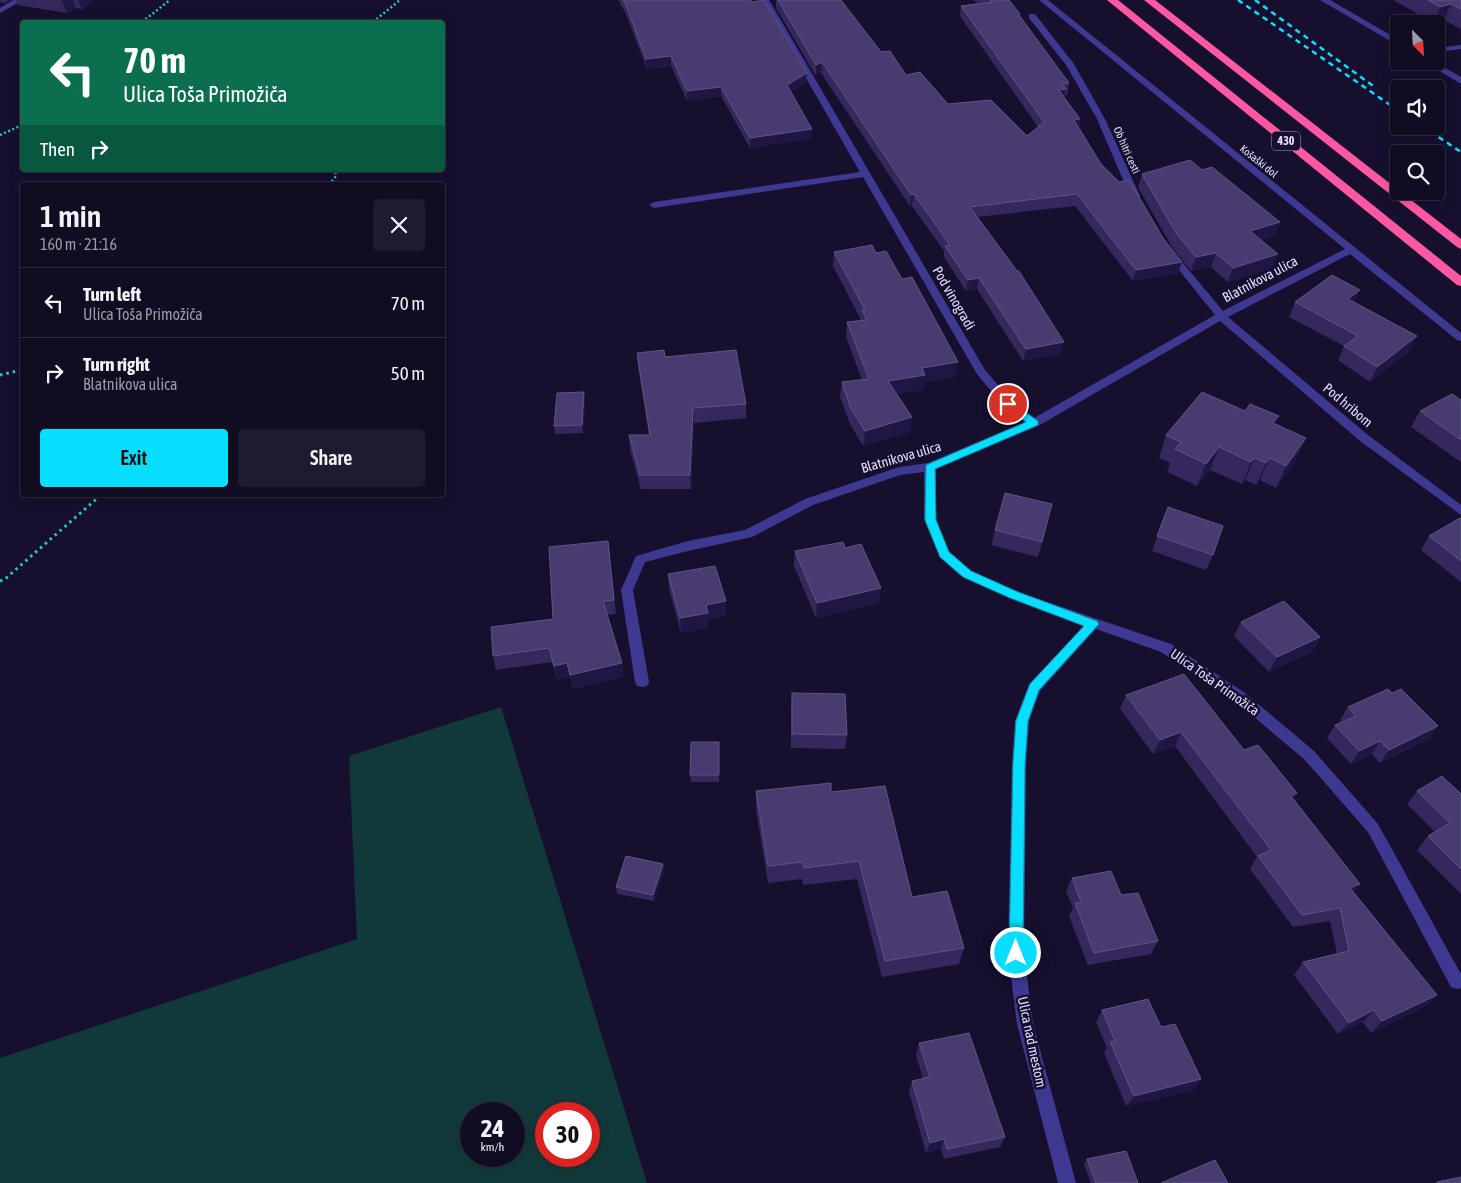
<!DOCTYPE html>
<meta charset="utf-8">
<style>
:root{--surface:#100c22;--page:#1e1a2f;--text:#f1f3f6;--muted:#9c9ba5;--line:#302c40;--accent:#09deff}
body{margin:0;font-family:"Asap Condensed",sans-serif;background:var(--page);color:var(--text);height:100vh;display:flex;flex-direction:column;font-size:19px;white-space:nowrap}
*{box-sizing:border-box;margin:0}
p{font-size:16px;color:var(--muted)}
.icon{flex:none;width:28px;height:28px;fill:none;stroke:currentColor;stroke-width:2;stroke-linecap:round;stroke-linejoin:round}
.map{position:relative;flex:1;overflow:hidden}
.drawer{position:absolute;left:20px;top:182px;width:425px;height:315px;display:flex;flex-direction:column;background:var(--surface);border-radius:5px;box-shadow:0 2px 12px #0003,0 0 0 1px var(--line)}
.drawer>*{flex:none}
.banner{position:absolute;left:20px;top:20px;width:425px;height:152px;border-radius:5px;box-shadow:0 2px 12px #0003,0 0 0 1px var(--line);background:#0b6e4f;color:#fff;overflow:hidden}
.needle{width:32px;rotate:156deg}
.buttons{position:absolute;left:1390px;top:15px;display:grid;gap:10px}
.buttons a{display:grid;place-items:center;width:55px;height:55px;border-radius:5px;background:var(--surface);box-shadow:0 2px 12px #0003,0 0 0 1px var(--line);font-size:25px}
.speed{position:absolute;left:460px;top:1102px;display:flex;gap:10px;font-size:25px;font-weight:700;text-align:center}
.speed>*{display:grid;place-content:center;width:65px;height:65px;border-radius:50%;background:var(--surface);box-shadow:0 2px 12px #0003,0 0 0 1px var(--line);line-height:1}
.speed small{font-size:12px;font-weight:400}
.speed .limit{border:8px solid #d22;background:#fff;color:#111}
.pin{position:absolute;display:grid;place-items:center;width:42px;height:42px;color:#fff;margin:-21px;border:2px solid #fff;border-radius:50%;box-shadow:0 1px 5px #0007}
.me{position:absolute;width:55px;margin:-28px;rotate:0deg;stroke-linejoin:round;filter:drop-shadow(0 0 4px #0008)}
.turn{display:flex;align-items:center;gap:18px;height:105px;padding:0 20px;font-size:22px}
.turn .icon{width:65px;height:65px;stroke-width:2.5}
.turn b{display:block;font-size:35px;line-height:42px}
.then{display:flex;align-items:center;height:48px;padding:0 20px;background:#0003;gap:10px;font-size:19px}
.round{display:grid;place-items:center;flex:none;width:52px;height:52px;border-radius:5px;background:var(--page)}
.headline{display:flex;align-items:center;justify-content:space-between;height:85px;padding:0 20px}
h1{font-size:30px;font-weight:600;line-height:38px}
.primary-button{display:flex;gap:10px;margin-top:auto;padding:10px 20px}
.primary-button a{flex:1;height:58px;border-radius:5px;background:var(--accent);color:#111;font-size:20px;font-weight:600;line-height:58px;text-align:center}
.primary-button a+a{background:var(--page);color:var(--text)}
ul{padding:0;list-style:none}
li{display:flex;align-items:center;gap:15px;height:70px;padding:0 20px;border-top:1px solid var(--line)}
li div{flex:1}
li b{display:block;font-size:19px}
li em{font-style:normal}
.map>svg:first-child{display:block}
.green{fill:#123939;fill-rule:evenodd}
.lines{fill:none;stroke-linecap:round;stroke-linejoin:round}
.path-far1{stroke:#27c9c5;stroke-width:2.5;stroke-dasharray:2 2.5;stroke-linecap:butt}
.path{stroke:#27c9c5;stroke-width:3;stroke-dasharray:2.5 4;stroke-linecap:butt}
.minor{fill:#3e3891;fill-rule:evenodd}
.highway{fill:#ff58a3;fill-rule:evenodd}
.rail{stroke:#09deff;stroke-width:2.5;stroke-dasharray:5.5 4.5;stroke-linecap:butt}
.wall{fill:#34285d}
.shaded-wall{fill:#201643}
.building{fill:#473b6f;stroke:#5f5485}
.route{fill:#09deff;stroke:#0690a6}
.labels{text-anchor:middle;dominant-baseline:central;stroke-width:5;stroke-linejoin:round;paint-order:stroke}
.far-street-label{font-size:11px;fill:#e2ddff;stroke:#16102e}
.shield{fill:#16102e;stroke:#a5a0c0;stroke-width:1}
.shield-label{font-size:12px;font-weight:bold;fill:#e2ddff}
.street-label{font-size:14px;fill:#e2ddff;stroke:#16102e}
</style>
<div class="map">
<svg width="1461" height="1183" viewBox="0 0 1461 1183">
<rect width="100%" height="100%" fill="#16102e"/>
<path class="green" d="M501,707L647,1183H0V1058L357,939L349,756ZM471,1114H514V1156H471ZM546,1114H589V1156H546Z"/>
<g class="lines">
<g class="path-far1">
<polyline points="142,22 170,0"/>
<polyline points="373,22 400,0"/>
<polyline points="0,135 22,125"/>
<polyline points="329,185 336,176 335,170"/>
</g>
<g class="path">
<polyline points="0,375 22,370"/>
<polyline points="0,581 5,579 101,495"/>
</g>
<g class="minor">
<polygon points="13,0 23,0 0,13 0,8"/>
<polygon points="761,0 769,0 985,370 1012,401 1034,418 1215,315 1167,255 1167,251 1173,251 1223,311 1345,249 1039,0 1048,0 1461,333 1461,341 1457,340 1350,254 1228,317 1368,435 1461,505 1461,515 1360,441 1220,321 1038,426 936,469 936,519 949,551 971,571 1018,592 1171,644 1245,693 1314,751 1378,824 1461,974 1461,988 1457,989 1451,987 1368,832 1304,759 1235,701 1161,652 1096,629 1040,691 1029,721 1026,764 1024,953 1033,1024 1076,1183 1058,1183 1017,1024 1008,953 1012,764 1015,721 1029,684 1085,625 1010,598 963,577 940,557 924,519 924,472 900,475 813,505 752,537 688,551 645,562 633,590 649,682 647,686 642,687 637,686 635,682 621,590 636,556 688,541 745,530 805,499 899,467 928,463 1025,422 1004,407 977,374 863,177 654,208 649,205 654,202 860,172"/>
<polygon points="1320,0 1330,0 1399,40 1399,46"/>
<polygon points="1029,14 1035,14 1074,64 1105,119 1140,196 1138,198 1135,199 1130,196 1097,119 1066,65 1029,18"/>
<polygon points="1461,45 1461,49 1436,52 1436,48"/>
<polygon points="1423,61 1433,61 1461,77 1461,84"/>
</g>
<g class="highway">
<polygon points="1107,0 1118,0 1461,276 1461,286 1457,285"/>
<polygon points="1144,0 1155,0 1461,239 1461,249 1457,247"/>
</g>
<g class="rail">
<polyline points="1238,0 1399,111"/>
<polyline points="1255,0 1376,88"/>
<polyline points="1422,126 1461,152"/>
</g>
</g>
<g class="wall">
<polygon points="0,0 10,0 5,3 0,2"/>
<polygon points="16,0 94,0 82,9 76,8 67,13 18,5"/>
<polygon points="618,0 750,0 806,82 791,92 812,129 812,138 750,148 721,96 687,101 671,66 647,69 626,14"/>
<polygon points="776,0 841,0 881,52 906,75 948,104 1027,136 1038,127 960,16 961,6 978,3 973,0 1009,0 1020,14 1019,16 1069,83 1067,95 1065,95 1064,97 1080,119 1079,128 1101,164 1182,262 1178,273 1133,281 1075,206 977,217 1061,354 1023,361 977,289 966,291 944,257 944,251 912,206 910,206 821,73 816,76 776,8"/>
<polygon points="1393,0 1461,0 1461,29 1444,20 1434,23"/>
<polygon points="1202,170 1280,222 1274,236 1261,240 1272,268 1228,282 1211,267 1191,271 1172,247 1138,187 1142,174"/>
<polygon points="834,252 955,377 924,382 923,390 897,394 912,417 910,432 863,446 850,424 840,397 842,382 862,380 846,337 847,322 861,320 833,266"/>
<polygon points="1295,302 1354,302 1410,350 1370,382 1338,360 1344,346 1289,317"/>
<polygon points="637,353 665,357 746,404 746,418 694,423 691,489 641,489 630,450 629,435 649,435 638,367"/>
<polygon points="585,400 583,433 555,434 554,426"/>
<polygon points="1461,400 1461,462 1411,427 1420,411"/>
<polygon points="1275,424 1296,460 1276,488 1260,480 1256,485 1245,480 1242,484 1210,470 1197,486 1167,472 1170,463 1159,458 1166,435"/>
<polygon points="1052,504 1038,557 991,545 995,530"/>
<polygon points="1168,507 1213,555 1206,570 1152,551"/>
<polygon points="1461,519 1461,582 1421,550 1429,536"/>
<polygon points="608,541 616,614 607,615 622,663 623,677 573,689 570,677 557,680 552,662 496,670 493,656 553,619"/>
<polygon points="845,548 879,603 816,618 794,566 795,551"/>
<polygon points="668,574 726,601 726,616 708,619 709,628 681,633 669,589"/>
<polygon points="1241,622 1320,637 1312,652 1269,672 1234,636"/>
<polygon points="792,693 847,735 845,749 791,748 791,708"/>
<polygon points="1126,695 1244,750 1297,793 1293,799 1354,892 1437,995 1425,1006 1371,1033 1363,1022 1338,1034 1294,975 1303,962 1337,954 1330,921 1293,927 1250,869 1257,857 1175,746 1153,754 1120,709"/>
<polygon points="1348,707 1429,739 1380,763 1372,754 1351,764 1327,738 1335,725 1342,722 1340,720"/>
<polygon points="719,742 719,782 691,782 690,775"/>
<polygon points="756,791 831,792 912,897 964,948 959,964 882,977 857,879 803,885 802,879 768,883 756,809"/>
<polygon points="1417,791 1461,794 1461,894 1417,850 1428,836 1435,832 1407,804"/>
<polygon points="663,864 664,870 654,901 617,894 616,887"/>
<polygon points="1072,878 1121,895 1158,941 1151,954 1088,965 1069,916 1073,908 1066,891"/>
<polygon points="1102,1010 1161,1027 1201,1079 1193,1090 1126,1106 1104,1053 1107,1048 1096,1022"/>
<polygon points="919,1043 1005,1137 1000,1147 944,1159 941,1149 926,1153 909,1092 912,1081 923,1079 916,1055"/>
<polygon points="1087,1159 1138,1183 1091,1183 1084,1164"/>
</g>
<g class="shaded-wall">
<polygon points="62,0 73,0 76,8 67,13"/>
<polygon points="78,0 94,0 82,9"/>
<polygon points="1451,4 1444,20 1434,23 1440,7"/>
<polygon points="671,56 671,66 647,69 646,59"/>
<polygon points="822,62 821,73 816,76 816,65"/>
<polygon points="807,73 806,82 787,94 787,85"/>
<polygon points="721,87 721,96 687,101 687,91"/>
<polygon points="1066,89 1064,100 1059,90"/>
<polygon points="1080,119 1078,130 1074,120"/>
<polygon points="812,129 812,138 750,148 750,138"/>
<polygon points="914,194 912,206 910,206 911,195"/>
<polygon points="1280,222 1274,236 1245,245 1250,231"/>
<polygon points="1216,253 1211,267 1191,271 1196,257"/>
<polygon points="1278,254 1272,268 1228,282 1233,268"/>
<polygon points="1182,262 1178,273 1133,281 1136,270"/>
<polygon points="979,278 977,289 966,291 968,280"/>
<polygon points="1360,290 1353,305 1348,299"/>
<polygon points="1417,336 1410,350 1370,382 1377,367"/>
<polygon points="1064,342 1061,354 1023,361 1026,349"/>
<polygon points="958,362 955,377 924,382 923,390 886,396 888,381 922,368"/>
<polygon points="584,392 585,400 583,433 582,425"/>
<polygon points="693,408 694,423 691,489 690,475"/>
<polygon points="912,417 910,432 863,446 865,431"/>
<polygon points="1306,438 1296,460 1276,488 1286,466"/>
<polygon points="1219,447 1210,470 1197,486 1206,464"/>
<polygon points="1255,458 1245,480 1242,484 1251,462"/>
<polygon points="1270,458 1260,480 1256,485 1266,463"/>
<polygon points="881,588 879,603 816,618 817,603"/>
<polygon points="726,601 726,616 708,619 709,628 681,633 680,618 706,605"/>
<polygon points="1320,637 1312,652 1269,672 1277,657"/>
<polygon points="567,663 570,677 557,680 554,666"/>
<polygon points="622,663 623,677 573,689 570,675"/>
<polygon points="1438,726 1429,739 1380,763 1389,750"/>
<polygon points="1181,732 1175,746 1153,754 1160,740"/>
<polygon points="1380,741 1372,754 1351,764 1359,751"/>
<polygon points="1297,793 1289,807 1291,796"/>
<polygon points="663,864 664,870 654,901 653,895"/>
<polygon points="1360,884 1350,897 1350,888"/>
<polygon points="1437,995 1425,1006 1371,1033 1382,1021"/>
<polygon points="1374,1010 1363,1022 1338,1034 1349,1023"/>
<polygon points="1201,1079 1193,1090 1126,1106 1134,1096"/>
<polygon points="944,1139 941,1149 926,1153 930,1143"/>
</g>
<g class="building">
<polygon points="623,0 750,0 752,2 764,0 807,73 787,85 812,129 750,138 721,87 687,91 671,56 646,59 626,5"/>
<polygon points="778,0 841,0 881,52 890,51 906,75 920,72 948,104 991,100 1027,136 1044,122 961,6 993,2 990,0 1009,0 1020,14 1019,15 1069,83 1062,84 1066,89 1059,90 1080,119 1074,120 1101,164 1119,182 1129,180 1163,238 1182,262 1136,270 1077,194 970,207 1017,271 1019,271 1064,342 1026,349 979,278 968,280 945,246 950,245 914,194 911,195 822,62 816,65"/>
<polygon points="1428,0 1461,0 1461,9 1451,4 1440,7"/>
<polygon points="1190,160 1202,170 1212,167 1280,222 1250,231 1278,254 1233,268 1216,253 1196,257 1176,233 1142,174"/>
<polygon points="872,245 876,253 886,251 902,279 912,277 958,362 922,368 925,375 888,381 912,417 865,431 851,409 842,382 869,379 847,322 867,320 862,310 865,310 834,252"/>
<polygon points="1332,275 1360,290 1348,299 1417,336 1377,367 1344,346 1358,336 1295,302"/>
<polygon points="664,350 665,357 736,350 746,404 693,408 690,475 640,475 629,435 650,435 637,353"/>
<polygon points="584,392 582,425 554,426 557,393"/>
<polygon points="1202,392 1245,411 1250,404 1279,416 1273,423 1306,438 1286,466 1270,458 1266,463 1255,458 1251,462 1219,447 1206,464 1175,449 1181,442 1166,435"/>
<polygon points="1452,394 1461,400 1461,440 1420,411"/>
<polygon points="1005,493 1052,504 1042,542 995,530"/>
<polygon points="1168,507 1223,526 1213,555 1157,536"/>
<polygon points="1460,518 1461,519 1461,561 1429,536"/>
<polygon points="608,541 614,600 603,601 622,663 570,675 567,663 554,666 549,648 493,656 491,627 553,619 549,547"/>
<polygon points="843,542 845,548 861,544 881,588 817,603 795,551"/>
<polygon points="715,566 726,601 706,605 708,613 680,618 668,574"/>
<polygon points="1284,601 1320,637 1277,657 1241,622"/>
<polygon points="1184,674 1244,750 1258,745 1297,793 1291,796 1360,884 1350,888 1437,995 1382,1021 1374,1010 1349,1023 1303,962 1349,951 1340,908 1302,915 1258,856 1271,850 1181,732 1160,740 1126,695"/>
<polygon points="1388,689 1392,693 1401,689 1438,726 1389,750 1380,741 1359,751 1335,725 1356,716 1348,707"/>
<polygon points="792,693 845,694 847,735 792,734"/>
<polygon points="691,742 719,742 719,775 690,775"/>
<polygon points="1442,776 1461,794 1461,869 1428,836 1450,823 1417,791"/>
<polygon points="831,783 831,792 885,786 912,897 947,891 964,948 885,961 859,861 804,868 803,862 768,866 756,791"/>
<polygon points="626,856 663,864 653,895 616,887"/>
<polygon points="1111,871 1121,895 1138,893 1158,941 1094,953 1075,903 1081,902 1072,878"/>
<polygon points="1148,999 1161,1027 1175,1024 1201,1079 1134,1096 1110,1042 1115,1041 1102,1010"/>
<polygon points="969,1033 1005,1137 947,1149 944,1139 930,1143 912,1081 930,1077 919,1043"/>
<polygon points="1126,1151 1138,1183 1096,1183 1087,1159"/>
<polygon points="1215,1160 1228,1183 1161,1183"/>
<polygon points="1461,1177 1461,1183 1437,1183 1437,1182"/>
</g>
<polygon class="route" points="1008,400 1038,421 1038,425 935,469 936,520 949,552 971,571 1018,592 1097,621 1099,624 1039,690 1028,721 1025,764 1023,953 1021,958 1016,960 1011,958 1009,953 1013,764 1016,721 1030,684 1084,626 1010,598 963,577 940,557 925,520 926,465 1026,422 1004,406 1003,404"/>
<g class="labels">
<g class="far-street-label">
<text transform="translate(1127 150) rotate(66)">Ob hitri cesti</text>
<text transform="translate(1259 161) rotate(39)">Košaški dol</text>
</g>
<rect class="shield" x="1272" y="131.5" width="28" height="19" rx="4"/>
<g class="shield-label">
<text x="1286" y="141">430</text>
</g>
<g class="street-label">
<text transform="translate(1260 279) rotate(-28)">Blatnikova ulica</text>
<text transform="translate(954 298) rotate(60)">Pod vinogradi</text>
<text transform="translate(1348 405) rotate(40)">Pod hribom</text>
<text transform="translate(901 457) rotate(-16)">Blatnikova ulica</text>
<text transform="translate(1215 682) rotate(35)">Ulica Toša Primožiča</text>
<text transform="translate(1032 1042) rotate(78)">Ulica nad mestom</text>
</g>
</g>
</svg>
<div class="buttons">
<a><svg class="needle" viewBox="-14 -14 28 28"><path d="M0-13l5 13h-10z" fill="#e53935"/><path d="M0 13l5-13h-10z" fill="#9c9ba5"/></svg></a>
<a><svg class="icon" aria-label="sound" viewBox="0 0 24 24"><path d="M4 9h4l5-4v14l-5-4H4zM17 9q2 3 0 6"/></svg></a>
<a><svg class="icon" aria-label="search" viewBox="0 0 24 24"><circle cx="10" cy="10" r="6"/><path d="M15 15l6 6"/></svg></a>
</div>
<div class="speed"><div>24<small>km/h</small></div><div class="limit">30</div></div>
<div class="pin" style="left:1008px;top:404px;background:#d93025"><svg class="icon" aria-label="arrive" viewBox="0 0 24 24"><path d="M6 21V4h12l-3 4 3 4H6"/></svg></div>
<svg class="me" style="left:1016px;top:953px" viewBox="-20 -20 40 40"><circle r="17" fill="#09deff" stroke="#fff" stroke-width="3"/><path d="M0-11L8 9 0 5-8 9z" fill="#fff"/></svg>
<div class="banner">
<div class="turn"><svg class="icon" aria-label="left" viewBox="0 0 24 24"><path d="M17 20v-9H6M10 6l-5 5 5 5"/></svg><div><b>70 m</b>Ulica Toša Primožiča</div></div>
<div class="then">Then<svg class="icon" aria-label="right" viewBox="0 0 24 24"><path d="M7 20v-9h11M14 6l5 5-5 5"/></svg></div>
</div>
<section class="drawer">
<div class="headline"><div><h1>1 min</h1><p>160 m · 21:16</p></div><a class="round"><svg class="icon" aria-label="close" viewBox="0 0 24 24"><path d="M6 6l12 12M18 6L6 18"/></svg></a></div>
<ul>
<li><svg class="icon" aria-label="left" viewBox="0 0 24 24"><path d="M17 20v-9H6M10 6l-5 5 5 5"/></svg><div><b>Turn left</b><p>Ulica Toša Primožiča</p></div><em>70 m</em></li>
<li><svg class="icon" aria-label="right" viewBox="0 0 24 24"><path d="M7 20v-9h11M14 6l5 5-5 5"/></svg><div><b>Turn right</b><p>Blatnikova ulica</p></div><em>50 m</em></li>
</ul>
<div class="primary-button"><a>Exit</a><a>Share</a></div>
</section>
</div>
